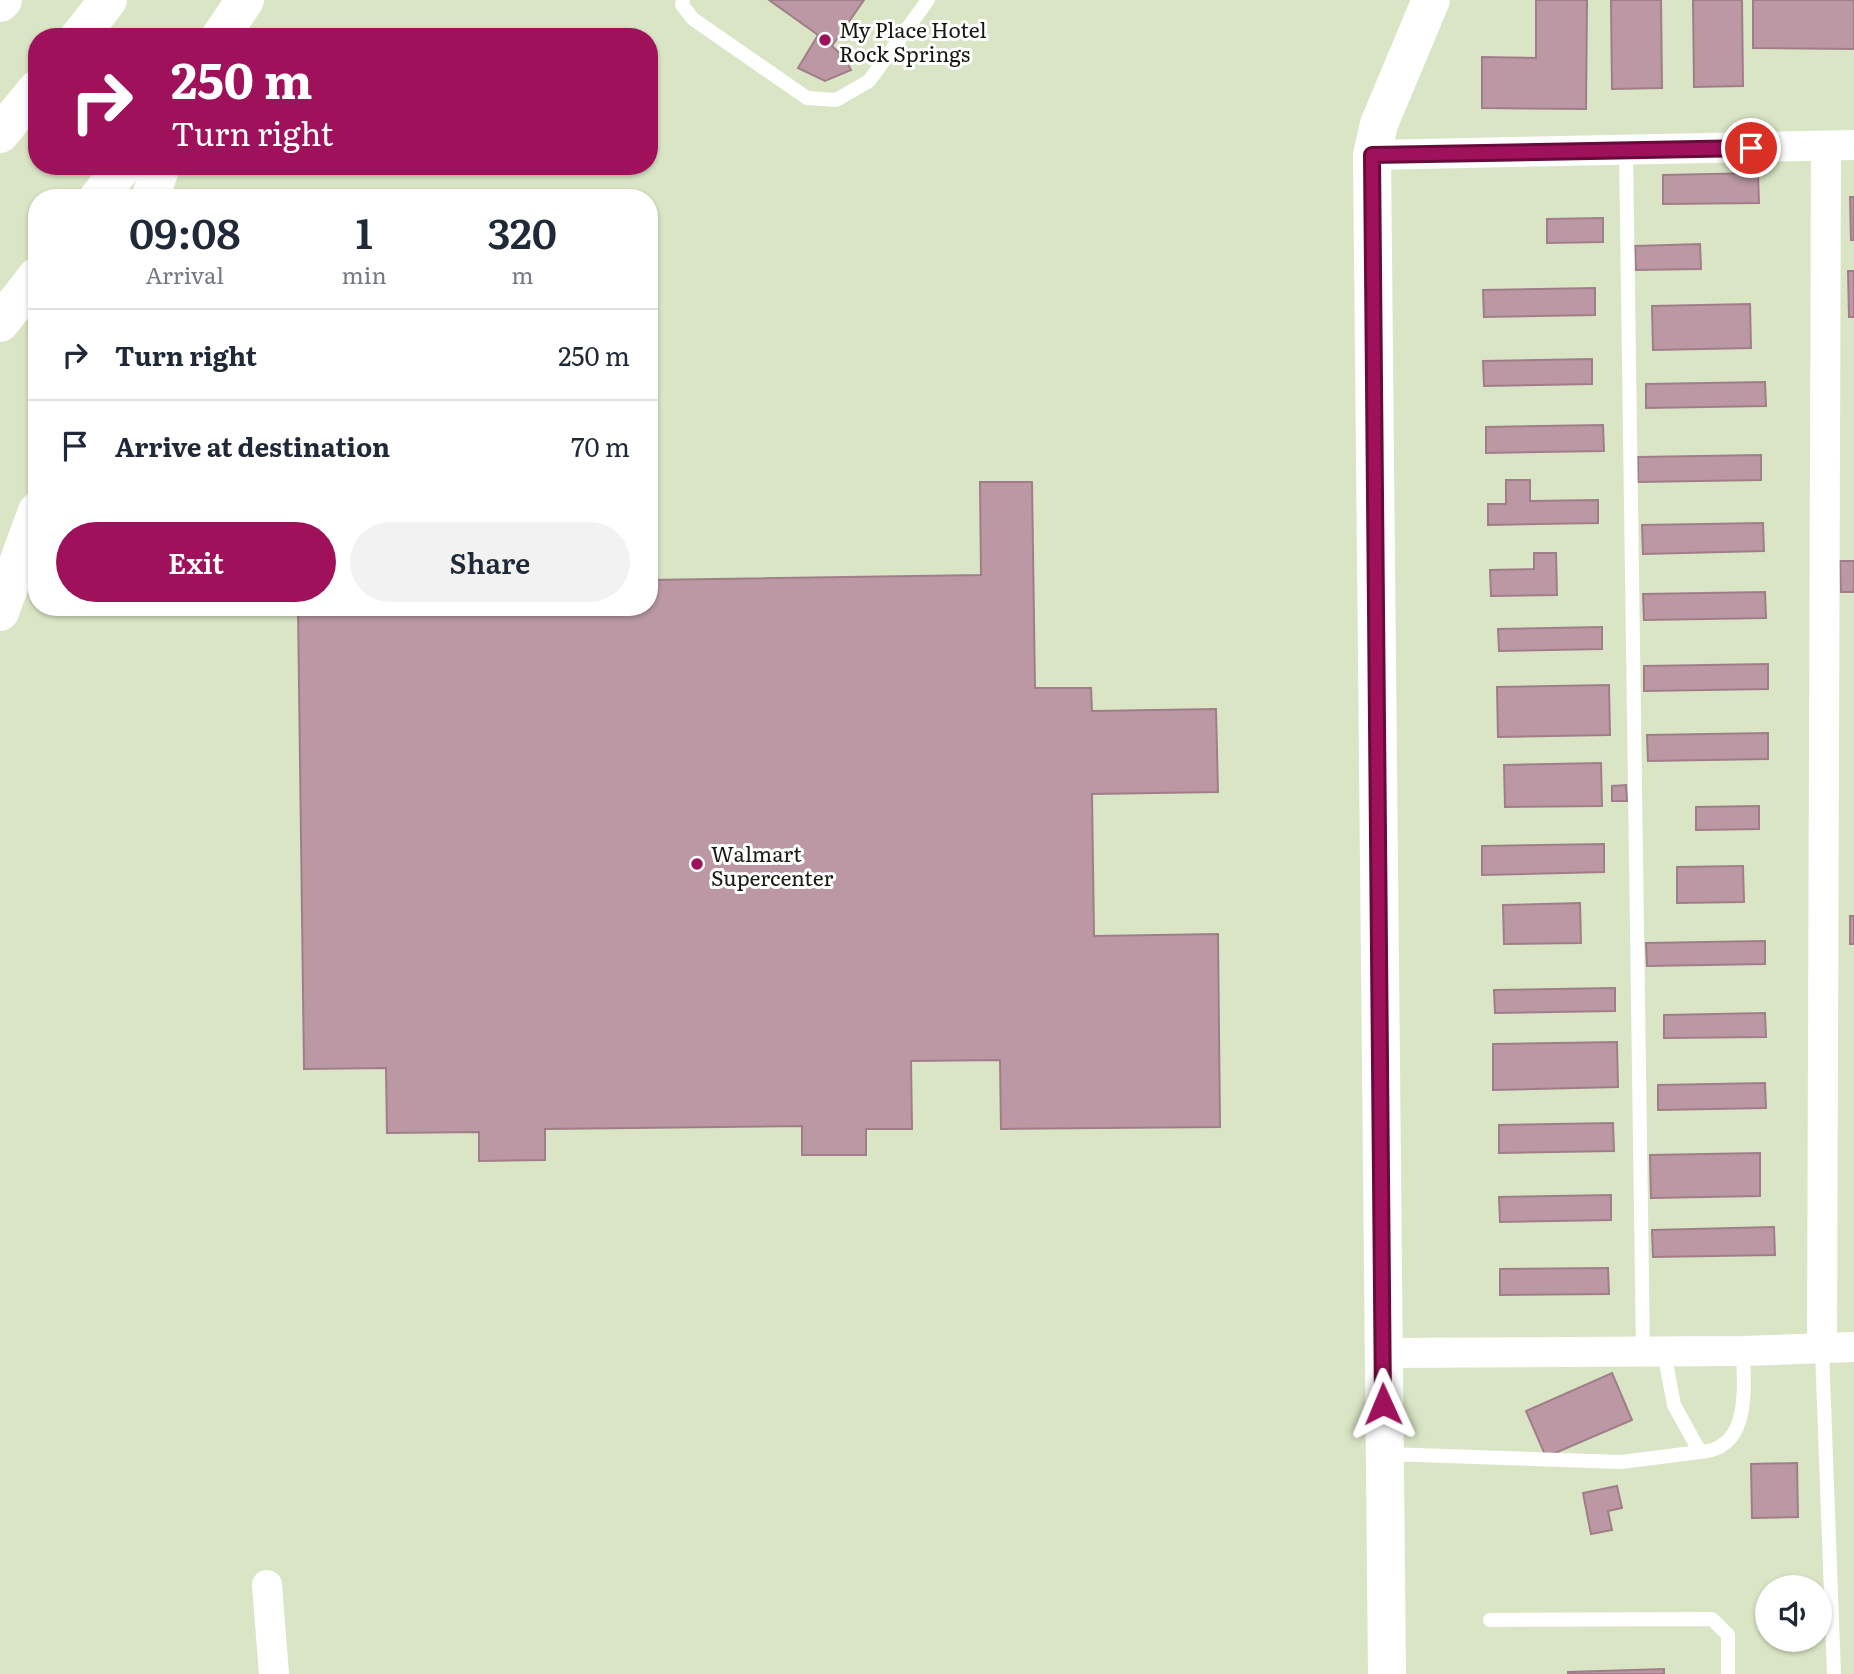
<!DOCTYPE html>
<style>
:root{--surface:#fff;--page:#f2f2f3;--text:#1f2937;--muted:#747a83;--line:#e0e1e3;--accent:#a0115b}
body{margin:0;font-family:Literata,serif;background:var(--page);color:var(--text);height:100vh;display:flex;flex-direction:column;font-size:26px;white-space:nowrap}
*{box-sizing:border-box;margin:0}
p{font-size:23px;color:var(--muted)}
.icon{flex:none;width:38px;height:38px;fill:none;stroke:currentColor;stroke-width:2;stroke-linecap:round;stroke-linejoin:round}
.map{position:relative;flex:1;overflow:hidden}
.details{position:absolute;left:28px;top:189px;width:630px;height:427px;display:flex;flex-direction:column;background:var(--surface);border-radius:28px;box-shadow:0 2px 5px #0004}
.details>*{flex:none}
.banner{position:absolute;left:28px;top:28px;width:630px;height:147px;border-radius:28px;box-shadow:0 2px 5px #0004;background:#a0115b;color:#fff;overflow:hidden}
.tools{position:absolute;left:1755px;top:1575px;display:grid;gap:14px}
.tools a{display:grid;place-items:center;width:77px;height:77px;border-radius:50%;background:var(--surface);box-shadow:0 2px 5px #0004;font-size:35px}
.pin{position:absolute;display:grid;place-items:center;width:60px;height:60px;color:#fff;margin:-30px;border:4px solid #fff;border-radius:50%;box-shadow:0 2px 7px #0007}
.me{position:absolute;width:77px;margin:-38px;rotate:359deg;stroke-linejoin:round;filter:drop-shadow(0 0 5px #0008)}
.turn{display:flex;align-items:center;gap:24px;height:147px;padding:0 28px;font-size:32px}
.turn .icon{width:91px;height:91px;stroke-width:2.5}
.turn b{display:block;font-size:49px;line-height:60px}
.eta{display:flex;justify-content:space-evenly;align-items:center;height:119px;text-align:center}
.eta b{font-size:42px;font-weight:600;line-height:49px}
.primary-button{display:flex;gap:14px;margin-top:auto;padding:14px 28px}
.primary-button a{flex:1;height:80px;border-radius:42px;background:var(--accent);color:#fff;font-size:28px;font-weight:600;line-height:80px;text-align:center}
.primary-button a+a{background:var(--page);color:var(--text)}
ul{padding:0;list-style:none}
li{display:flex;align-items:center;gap:21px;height:91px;padding:0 28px;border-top:2px solid var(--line)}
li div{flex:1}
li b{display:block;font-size:26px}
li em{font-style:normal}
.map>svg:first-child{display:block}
.building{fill:#bb98a3;stroke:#a07e89;stroke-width:2}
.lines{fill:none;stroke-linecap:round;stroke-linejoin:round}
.lane{stroke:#fff;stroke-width:14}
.street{stroke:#fff;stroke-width:30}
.secondary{stroke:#fff;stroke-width:38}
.highway{stroke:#fff;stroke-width:38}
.route-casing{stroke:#680b3b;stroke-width:18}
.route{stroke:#a0115b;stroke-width:12}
.poi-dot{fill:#a0115b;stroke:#fff;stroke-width:2.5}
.labels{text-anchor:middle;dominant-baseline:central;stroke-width:6;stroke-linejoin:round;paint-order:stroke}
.poi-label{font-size:21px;fill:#15190e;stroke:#fff;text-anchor:start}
</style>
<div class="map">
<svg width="1854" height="1674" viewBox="0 0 1854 1674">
<rect width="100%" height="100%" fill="#dae5c5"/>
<g class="building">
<polygon points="769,0 864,0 832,46 845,58 851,70 825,81 798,68 818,35"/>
<polygon points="1536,0 1587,0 1586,109 1482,108 1482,57 1536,58"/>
<polygon points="1611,0 1661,0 1662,88 1612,89"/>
<polygon points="1693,0 1742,0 1743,86 1694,87"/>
<polygon points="1753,0 1854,0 1854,49 1753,48"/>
<polygon points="1758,173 1759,203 1663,204 1663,175"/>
<polygon points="1850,197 1854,197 1854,240 1851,240"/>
<polygon points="1603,218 1603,242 1547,243 1547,219"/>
<polygon points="1700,244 1701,269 1636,270 1635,246"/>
<polygon points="1848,271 1854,271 1854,317 1849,317"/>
<polygon points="1595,288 1595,315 1484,317 1483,290"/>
<polygon points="1750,304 1751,348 1653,350 1652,306"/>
<polygon points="1592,359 1592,384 1484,386 1483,361"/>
<polygon points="1765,382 1766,406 1646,408 1646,384"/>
<polygon points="1603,425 1604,451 1486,453 1486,427"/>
<polygon points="1761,455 1761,480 1638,482 1638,457"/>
<polygon points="1506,480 1530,480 1530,501 1598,500 1598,523 1488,525 1488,504 1506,504"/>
<polygon points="980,482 1032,482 1035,688 1091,688 1092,711 1216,709 1218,792 1092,794 1094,936 1218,934 1220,1127 1001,1129 1000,1060 911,1061 912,1129 866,1129 866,1155 802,1155 802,1126 545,1129 545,1160 479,1161 479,1132 387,1133 386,1068 304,1069 298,607 649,607 649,580 981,575"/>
<polygon points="1763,523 1764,551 1643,554 1642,525"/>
<polygon points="1534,553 1556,553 1557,595 1491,596 1490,570 1534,569"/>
<polygon points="1840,561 1854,561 1854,592 1841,592"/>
<polygon points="1765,592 1766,618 1644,620 1643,594"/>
<polygon points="1602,627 1602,649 1499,651 1498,629"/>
<polygon points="1768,664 1768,689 1644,691 1644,666"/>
<polygon points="1609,685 1610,735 1498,737 1497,687"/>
<polygon points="1768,733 1768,759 1648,761 1647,735"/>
<polygon points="1601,763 1602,806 1505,807 1504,765"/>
<polygon points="1626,785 1627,801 1612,801 1612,786"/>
<polygon points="1759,806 1759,829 1696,830 1696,807"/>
<polygon points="1604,844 1604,872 1482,875 1482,846"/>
<polygon points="1743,866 1744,902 1677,903 1677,867"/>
<polygon points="1580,903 1581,943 1504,944 1503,905"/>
<rect x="1850" y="916" width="4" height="28"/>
<polygon points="1765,941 1765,964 1647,966 1646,943"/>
<polygon points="1615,988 1615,1011 1495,1013 1494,990"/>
<polygon points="1765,1013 1766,1037 1664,1038 1664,1015"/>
<polygon points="1617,1042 1618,1087 1493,1090 1493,1044"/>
<polygon points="1765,1083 1766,1108 1658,1110 1658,1085"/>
<polygon points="1613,1123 1614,1151 1499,1153 1499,1125"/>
<polygon points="1760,1153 1760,1196 1651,1198 1650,1155"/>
<polygon points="1611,1195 1611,1220 1500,1222 1499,1197"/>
<polygon points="1774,1227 1775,1255 1653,1257 1652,1230"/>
<polygon points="1608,1268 1609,1294 1500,1295 1500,1269"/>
<polygon points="1612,1373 1632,1420 1546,1457 1526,1411"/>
<polygon points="1797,1463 1798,1517 1752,1518 1751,1464"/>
<polygon points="1617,1486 1622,1508 1608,1511 1612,1530 1591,1534 1583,1493"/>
<polygon points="1664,1669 1664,1674 1568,1674 1568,1672"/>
</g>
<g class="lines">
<g class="lane">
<polyline points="683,0 682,5 693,19 807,98 836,100 869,81 928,0"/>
<polyline points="1626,150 1643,1353"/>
<polyline points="1822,1350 1834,1674"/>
<path d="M1664,1352L1674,1405L1700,1452C1751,1449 1744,1389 1743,1351"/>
<polyline points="1387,1454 1621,1462 1700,1452"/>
<polyline points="1490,1620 1712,1619 1728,1635 1728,1674"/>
</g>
<g class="street">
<polyline points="1372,155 1854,145"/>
<polyline points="1822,1350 1826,146"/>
<polyline points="1382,1353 1743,1351 1854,1347"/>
<polyline points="267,1585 274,1674"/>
</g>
<polyline class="secondary" points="1387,1674 1372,155 1379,124 1431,0"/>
<g class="highway">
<polyline points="0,3 3,0"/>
<polyline points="79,37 108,0"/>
<polyline points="220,37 245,0"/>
<polyline points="0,134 37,89"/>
<polyline points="98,198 123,166"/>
<polyline points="150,198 161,166"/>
<polyline points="0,323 37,276"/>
<polyline points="0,612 37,511"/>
</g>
</g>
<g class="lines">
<defs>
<polyline id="route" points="1383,1404 1372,155 1751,148"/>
</defs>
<use href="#route" class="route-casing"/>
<use href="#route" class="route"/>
</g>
<g class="poi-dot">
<circle cx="825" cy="40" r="7"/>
<circle cx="697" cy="864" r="7"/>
</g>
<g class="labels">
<g class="poi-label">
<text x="839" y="28">My Place Hotel<tspan x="839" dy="24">Rock Springs</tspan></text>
<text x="711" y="852">Walmart<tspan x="711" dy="24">Supercenter</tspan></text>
</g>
</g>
</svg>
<div class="tools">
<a><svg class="icon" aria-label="sound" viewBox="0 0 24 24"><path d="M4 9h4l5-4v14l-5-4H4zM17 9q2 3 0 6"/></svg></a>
</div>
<div class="pin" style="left:1751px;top:148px;background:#d93025"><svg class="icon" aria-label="arrive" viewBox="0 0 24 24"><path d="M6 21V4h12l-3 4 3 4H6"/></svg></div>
<svg class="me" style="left:1383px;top:1404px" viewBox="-20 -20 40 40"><path d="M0-17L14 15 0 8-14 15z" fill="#a0115b" stroke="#fff" stroke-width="4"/></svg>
<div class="banner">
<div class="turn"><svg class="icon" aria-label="right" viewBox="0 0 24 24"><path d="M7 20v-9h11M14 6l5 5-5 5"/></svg><div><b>250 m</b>Turn right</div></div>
</div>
<section class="details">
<div class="eta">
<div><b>09:08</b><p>Arrival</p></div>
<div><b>1</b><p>min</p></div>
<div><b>320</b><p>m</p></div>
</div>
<ul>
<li><svg class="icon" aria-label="right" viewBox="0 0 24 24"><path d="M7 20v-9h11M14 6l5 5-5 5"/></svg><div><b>Turn right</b></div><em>250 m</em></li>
<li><svg class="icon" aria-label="arrive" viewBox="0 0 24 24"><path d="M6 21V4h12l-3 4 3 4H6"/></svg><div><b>Arrive at destination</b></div><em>70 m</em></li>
</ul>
<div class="primary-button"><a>Exit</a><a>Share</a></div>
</section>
</div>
